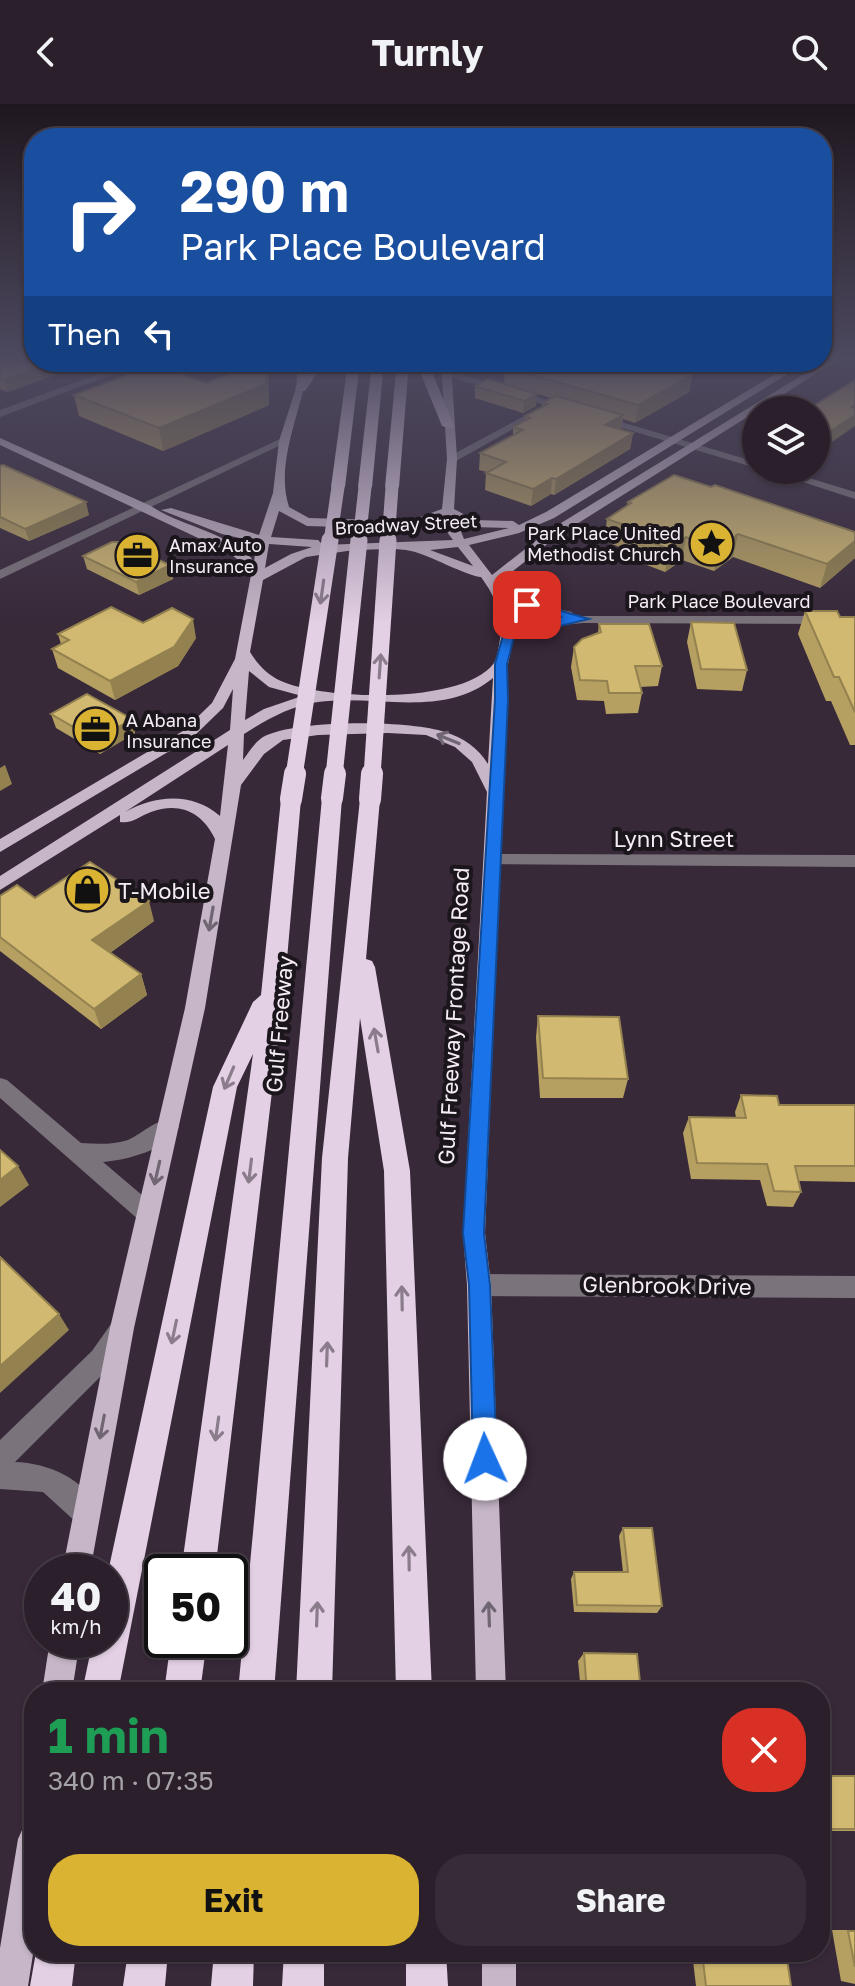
<!DOCTYPE html>
<meta charset="utf-8">
<style>
:root{--surface:#2a1f2b;--page:#362c37;--text:#f1f3f6;--muted:#a5a2a9;--line:#463d47;--accent:#dab333}
body{margin:0;font-family:"Golos Text",sans-serif;background:var(--page);color:var(--text);height:100vh;display:flex;flex-direction:column;font-size:30px;white-space:nowrap}
*{box-sizing:border-box;margin:0}
p{font-size:26px;color:var(--muted)}
.icon{flex:none;width:44px;height:44px;fill:none;stroke:currentColor;stroke-width:2;stroke-linecap:round;stroke-linejoin:round}
.map{position:relative;flex:1;overflow:hidden}
.panel{position:absolute;left:24px;top:1578px;width:806px;height:280px;display:flex;flex-direction:column;background:var(--surface);border-radius:32px;box-shadow:0 2px 6px #0004,0 0 0 2px var(--line)}
.panel>*{flex:none}
.top-card{position:absolute;left:24px;top:24px;width:808px;height:244px;border-radius:32px;box-shadow:0 2px 6px #0004,0 0 0 2px var(--line);background:#1a4fa0;color:#fff;overflow:hidden}
.controls{position:absolute;left:742px;top:292px;display:grid;gap:16px}
.controls a{display:grid;place-items:center;width:88px;height:88px;border-radius:50%;background:var(--surface);box-shadow:0 2px 6px #0004,0 0 0 2px var(--line);font-size:40px}
.speed{position:absolute;left:24px;top:1450px;display:flex;gap:16px;font-size:40px;font-weight:700;text-align:center}
.speed>*{display:grid;place-content:center;width:104px;height:104px;border-radius:50%;background:var(--surface);box-shadow:0 2px 6px #0004,0 0 0 2px var(--line);line-height:1}
.speed small{font-size:20px;font-weight:400}
.speed .limit{border:4px solid #111;border-radius:12px;background:#fff;color:#111}
.pin{position:absolute;display:grid;place-items:center;width:68px;height:68px;color:#fff;margin:-34px;border-radius:16px;box-shadow:0 4px 12px #0006}
.me{position:absolute;width:88px;margin:-44px;rotate:358deg;stroke-linejoin:round;filter:drop-shadow(0 0 6px #0008)}
.turn{display:flex;align-items:center;gap:28px;height:168px;padding:0 24px;font-size:36px}
.turn .icon{width:104px;height:104px;stroke-width:2.5}
.turn b{display:block;font-size:56px;line-height:68px}
.then{display:flex;align-items:center;height:76px;padding:0 24px;background:#0003;gap:16px;font-size:30px}
.round{display:grid;place-items:center;flex:none;width:84px;height:84px;border-radius:32px;background:var(--page)}
.overview{display:flex;align-items:center;justify-content:space-between;height:136px;padding:0 24px}
h1{font-size:48px;font-weight:700;line-height:60px;color:#1e9e55}
.button{display:flex;gap:16px;margin-top:auto;padding:16px 24px}
.button a{flex:1;height:92px;border-radius:32px;background:var(--accent);color:#111;font-size:32px;font-weight:700;line-height:92px;text-align:center}
.button a+a{background:var(--page);color:var(--text)}
header{display:flex;justify-content:space-between;align-items:center;height:104px;padding:0 24px;background:var(--surface);font-size:36px;font-weight:700}
.map>svg:first-child{display:block}
.lines{fill:none;stroke-linecap:round;stroke-linejoin:round}
.minor{fill:#7b737b;fill-rule:evenodd}
.major{fill:#c6b6c7;fill-rule:evenodd}
.highway{fill:#e4d0e5;fill-rule:evenodd}
.highway-bridge-far2{stroke:#e4d0e5;stroke-width:13}
.highway-bridge-far1{stroke:#e4d0e5;stroke-width:17}
.highway-bridge{stroke:#e4d0e5;stroke-width:22}
.wall{fill:#b59f61}
.shaded-wall{fill:#93824f}
.building{fill:#d2b971;stroke:#93824f;stroke-width:2}
.oneway{stroke:#8a7c8b}
.oneway2{stroke:#706672}
.route{fill:#1a73e8;stroke:#114b97;stroke-width:2}
.labels{text-anchor:middle;dominant-baseline:central;stroke-width:8;stroke-linejoin:round;paint-order:stroke}
.far-street-label{font-size:18px;fill:#f6ecf6;stroke:#1b151c}
.far-poi-label{font-size:18px;fill:#f6ecf6;stroke:#1b151c;text-anchor:start}
.street-label{font-size:22px;fill:#f6ecf6;stroke:#1b151c}
.poi-label{font-size:22px;fill:#f6ecf6;stroke:#1b151c;text-anchor:start}
</style>
<header><svg class="icon" aria-label="back" viewBox="0 0 24 24"><path d="M15 5l-7 7 7 7"/></svg>Turnly<svg class="icon" aria-label="search" viewBox="0 0 24 24"><circle cx="10" cy="10" r="6"/><path d="M15 15l6 6"/></svg></header>
<div class="map">
<svg width="855" height="1882" viewBox="0 0 855 1882">
<rect width="100%" height="100%" fill="#382939"/>
<g class="lines">
<g class="minor">
<polygon points="131,258 145,258 0,313 0,306"/>
<polygon points="447,266 756,358 756,364 552,303 456,357 448,357 448,353 545,301 444,271"/>
<polygon points="280,335 289,337 0,475 0,466"/>
<polygon points="766,366 783,366 855,388 855,395"/>
<polygon points="500,486 538,501 572,508 573,512 855,512 855,520 583,519 552,522 508,535 503,534 503,528 559,513 529,507 495,493 493,490"/>
<polygon points="494,750 855,751 855,763 488,760 485,756 488,752"/>
<path d="M0,974L7,976L81,1039C96,1040 113,1041 128,1036C143,1030 159,1011 176,1017L179,1023C167,1046 127,1056 103,1058L156,1103L159,1110L156,1117L148,1120L140,1117L0,994Z"/>
<polygon points="479,1170 855,1172 855,1194 479,1192 471,1189 467,1181 471,1173"/>
<path d="M120,1216L129,1220L132,1228L110,1263L15,1358C48,1359 86,1375 100,1408L96,1418L86,1422L76,1418L43,1388L0,1385V1336L92,1247L111,1220Z"/>
</g>
<g class="major">
<path d="M827,256H838L556,433L498,479C518,505 515,530 508,560L485,1129L491,1181L506,1588H476L467,1181L463,1129L487,688L472,658L455,643L426,631L388,629L318,631L283,636L264,650L241,681L205,904L134,1224L90,1468H62L110,1224L185,904L215,735C203,709 180,697 151,708C140,712 132,720 120,718V711L0,786V772L230,626L233,585L223,604L193,633L0,748V735L183,627L212,599L235,555L251,471L241,458L228,448L0,341V334L151,402C182,423 229,428 254,457L257,438L222,430L161,406L171,404L259,431L273,389L279,337L296,284L298,258H308C304,305 274,356 289,403L309,414L409,417L442,405L447,355L441,258H451L457,355L454,405L475,416L513,417L519,421L546,408L795,258H807L554,414L519,429L469,441L492,471L548,427ZM279,407L307,422L410,425L443,413L447,428L453,436L323,441L318,436L271,433ZM456,415L473,423L509,424L464,435ZM269,440L312,443L291,450L265,464ZM458,443L473,462L430,446ZM354,446C371,446 395,443 411,447C427,450 469,473 481,473C494,491 505,512 500,535C499,542 497,554 494,559C464,601 323,596 281,577C267,571 258,561 250,548L263,476L306,453ZM249,567L269,583L302,592L264,605L245,616ZM493,574L488,660C478,644 464,634 445,628C410,616 296,615 263,633C255,638 249,648 243,656L244,630C268,615 290,602 318,598C375,590 444,615 493,574ZM228,641L220,712C192,688 156,691 125,708Z"/>
<polygon points="50,1536 80,1536 72,1588 42,1588"/>
<polygon points="34,1719 34,1844 28,1882 0,1882 0,1844 18,1735 23,1724"/>
<rect x="482" y="1848" width="34" height="34"/>
</g>
<g class="highway">
<polygon points="313,258 325,258 305,287 297,287 295,284"/>
<polygon points="348,258 360,258 345,383 338,387 331,383"/>
<polygon points="372,258 384,258 372,383 365,387 358,383"/>
<polygon points="397,258 409,258 399,383 392,387 385,383"/>
<polygon points="416,258 428,258 454,322 452,325 442,322"/>
<polygon points="332,688 342,694 274,1588 238,1588 322,694"/>
<polygon points="291,689 301,695 285,878 215,1468 181,1468 253,950 237,983 118,1588 82,1588 93,1536 110,1536 108,1468 213,983 253,898 261,891 281,695"/>
<polygon points="370,689 380,695 366,855 372,857 375,863 410,1067 432,1588 396,1588 384,1067 360,914 348,1054 332,1588 296,1588 322,1054 360,695"/>
<polygon points="171,1536 207,1536 200,1588 164,1588"/>
<polygon points="36,1848 76,1848 72,1882 30,1882"/>
<polygon points="128,1848 168,1848 165,1882 123,1882"/>
<polygon points="214,1848 254,1848 253,1882 211,1882"/>
<polygon points="284,1848 324,1848 324,1882 282,1882"/>
<polygon points="406,1848 446,1848 448,1882 406,1882"/>
</g>
<g class="highway-bridge-far2">
<polyline points="330,438 338,383"/>
<polyline points="359,438 365,383"/>
<polyline points="388,438 392,383"/>
</g>
<g class="highway-bridge-far1">
<polyline points="294,672 330,436"/>
<polyline points="334,672 359,436"/>
<polyline points="372,672 388,436"/>
</g>
<g class="highway-bridge">
<polyline points="332,694 335,670"/>
<polyline points="291,695 295,670"/>
<polyline points="370,695 372,670"/>
</g>
</g>
<g class="wall">
<polygon points="0,256 8,288 0,285"/>
<polygon points="267,258 269,276 269,301 163,347 79,312 74,291 207,279"/>
<polygon points="505,258 697,258 679,268 692,271 689,288 635,319 623,315 621,326 633,329 630,345 554,391 551,390 531,402 485,386 486,369 487,368 479,366 480,349 513,332 513,323 525,317 525,312 542,304 542,299 551,294 504,280"/>
<polygon points="488,275 536,302 523,309 475,294 475,282"/>
<polygon points="0,362 89,411 29,437 0,424"/>
<polygon points="628,398 855,428 855,454 820,484 733,453 714,467 682,456 665,468 631,455 632,448 604,437 607,415 627,402"/>
<polygon points="83,452 170,461 173,475 139,491 87,465"/>
<polygon points="805,507 840,513 855,513 855,641 850,641 831,597 826,597 798,530"/>
<polygon points="691,518 747,566 742,587 697,585 687,538"/>
<polygon points="143,519 196,534 178,562 115,596 58,564 52,545 61,540 58,530"/>
<polygon points="599,520 662,562 658,582 640,583 642,589 638,609 606,610 604,597 577,596 571,563 574,543 598,529"/>
<polygon points="51,610 132,615 135,629 100,650 56,624"/>
<polygon points="0,792 35,794 154,817 110,849 141,870 147,891 101,925 0,847"/>
<polygon points="538,912 628,975 623,994 540,994 536,933"/>
<polygon points="741,991 779,1001 855,1001 855,1078 799,1077 801,1088 793,1103 767,1102 760,1076 691,1075 683,1029 689,1013 736,1014 735,1008"/>
<polygon points="623,1424 662,1502 657,1509 574,1508 571,1475 574,1468 623,1468 619,1432"/>
<polygon points="584,1549 641,1588 581,1588 578,1557"/>
<rect x="820" y="1672" width="35" height="55"/>
<polygon points="832,1826 855,1826 855,1880 841,1877"/>
<polygon points="692,1848 786,1848 791,1882 696,1882"/>
</g>
<g class="shaded-wall">
<polygon points="55,258 91,258 8,288 4,276"/>
<polygon points="267,258 269,276 269,301 163,347 159,324"/>
<polygon points="669,258 697,258 658,279 660,262"/>
<polygon points="692,271 689,288 635,319 638,301"/>
<polygon points="537,290 536,302 523,309 524,297"/>
<polygon points="855,301 855,322 816,349 816,337"/>
<polygon points="623,311 621,327 605,321"/>
<polygon points="633,329 630,345 554,391 556,375"/>
<polygon points="552,374 551,390 531,402 533,385"/>
<polygon points="86,398 89,411 29,437 25,425"/>
<polygon points="738,430 733,453 714,467 719,444"/>
<polygon points="686,433 682,456 665,468 669,445"/>
<polygon points="855,437 855,454 820,484 827,460"/>
<polygon points="170,461 173,475 139,491 136,478"/>
<polygon points="193,515 196,534 178,562 115,596 110,577"/>
<polygon points="132,615 135,629 100,650 96,636"/>
<polygon points="5,661 12,680 0,687 0,664"/>
<polygon points="149,797 154,817 100,856 92,836"/>
<polygon points="141,870 147,891 101,925 94,905"/>
<polygon points="18,1062 29,1081 0,1103 0,1076"/>
<polygon points="59,1210 69,1226 0,1289 0,1262"/>
</g>
<g class="building">
<polygon points="0,256 34,256 34,258 55,258 4,276 0,275"/>
<polygon points="261,258 267,258 266,280 159,324 74,291 154,261 207,279"/>
<polygon points="514,258 669,258 660,262 692,271 638,301 504,263"/>
<polygon points="488,275 537,290 524,297 475,282"/>
<polygon points="855,276 855,301 852,303 855,304 855,311 816,337 816,306 807,306"/>
<polygon points="556,292 623,311 605,321 633,329 556,375 552,374 533,385 486,369 506,358 480,349 523,326 513,323 530,314 525,312 548,300 542,299"/>
<polygon points="3,361 86,398 25,425 0,413 0,362"/>
<polygon points="674,371 711,383 715,381 855,428 855,437 827,460 738,430 719,444 686,433 669,445 635,432 642,427 607,415 631,399 628,398"/>
<polygon points="112,438 120,438 170,461 136,478 83,452"/>
<polygon points="111,503 143,519 172,504 193,515 174,543 110,577 52,545 69,536 58,530"/>
<polygon points="805,507 837,507 840,513 855,513 855,608 839,573 834,573"/>
<polygon points="691,518 734,519 747,566 701,565"/>
<polygon points="599,520 649,520 662,562 635,562 642,589 609,589 607,577 580,576 574,543 582,535 601,528"/>
<polygon points="87,590 132,615 96,636 51,610"/>
<polygon points="90,758 149,797 92,836 141,870 94,905 0,833 0,792 17,781 35,794"/>
<polygon points="538,912 619,913 628,975 543,974"/>
<polygon points="741,991 777,992 779,1001 855,1001 855,1062 795,1062 801,1088 774,1087 767,1060 697,1059 689,1013 746,1014"/>
<polygon points="0,1046 18,1062 0,1076"/>
<polygon points="0,1153 59,1210 0,1262"/>
<polygon points="623,1424 652,1424 662,1502 577,1501 574,1468 628,1468"/>
<polygon points="584,1549 637,1550 641,1588 587,1588"/>
<polygon points="820,1672 855,1672 855,1725 826,1725 820,1693"/>
<polygon points="848,1827 855,1827 855,1863"/>
<polygon points="702,1848 786,1848 791,1882 706,1882"/>
</g>
<defs><path id="oneway-shaft" d="M-6 0H5M1.5-3L5.5 0L1.5 3" fill="none" stroke-width="1.6" stroke-linecap="round" stroke-linejoin="round" transform="scale(2)"/></defs>
<g class="oneway">
<use href="#oneway-shaft" transform="translate(322 488) rotate(98)"/>
<use href="#oneway-shaft" transform="translate(380 562) rotate(-86)"/>
<use href="#oneway-shaft" transform="translate(376 936) rotate(-100)"/>
<use href="#oneway-shaft" transform="translate(229 974) rotate(113)"/>
<use href="#oneway-shaft" transform="translate(250 1067) rotate(97)"/>
<use href="#oneway-shaft" transform="translate(402 1194) rotate(-91)"/>
<use href="#oneway-shaft" transform="translate(174 1228) rotate(102)"/>
<use href="#oneway-shaft" transform="translate(327 1250) rotate(-88)"/>
<use href="#oneway-shaft" transform="translate(217 1325) rotate(98)"/>
<use href="#oneway-shaft" transform="translate(409 1454) rotate(-91)"/>
<use href="#oneway-shaft" transform="translate(317 1510) rotate(-88)"/>
</g>
<g class="oneway2">
<use href="#oneway-shaft" transform="translate(448 635) rotate(-158)"/>
<use href="#oneway-shaft" transform="translate(211 815) rotate(100)"/>
<use href="#oneway-shaft" transform="translate(157 1069) rotate(103)"/>
<use href="#oneway-shaft" transform="translate(102 1323) rotate(101)"/>
<use href="#oneway-shaft" transform="translate(489 1510) rotate(-92)"/>
</g>
<linearGradient id="sky" x2="0" y2="1"><stop stop-color="#1f171f"/><stop offset="0.49" stop-color="#4d495f"/><stop offset="1" stop-color="#4d495f" stop-opacity="0"/></linearGradient>
<rect width="855" height="519" fill="url(#sky)"/>
<polygon class="route" points="527,497 589,515 514,533 507,560 508,595 484,1129 490,1181 497,1355 493,1363 485,1367 476,1363 473,1355 469,1181 463,1129 495,595 495,560 504,528 562,513 522,503 522,498"/>
<defs>
<symbol id="sight-disc" viewBox="-11 -11 22 22"><circle r="9.5" fill="#dab333" stroke="#1b151c"/><path d="M0-6L1.8-2.2L6-1.7L2.9 1.2L3.7 5.4L0 3.3L-3.7 5.4L-2.9 1.2L-6-1.7L-1.8-2.2Z" fill="#111"/></symbol>
<symbol id="office-disc" viewBox="-11 -11 22 22"><circle r="9.5" fill="#dab333" stroke="#1b151c"/><path d="M-6-3h4V-5.5h4V-3h4V5H-6ZM-1-4.5V-3h2v-1.5ZM-6 0V1H6V0Z" fill="#111"/></symbol>
<symbol id="shop-disc" viewBox="-11 -11 22 22"><circle r="9.5" fill="#dab333" stroke="#1b151c"/><path d="M-5-2.5h2.3a2.7 3.5 0 0 1 5.4 0H5L5.5 6h-11ZM-1.5-2.5h3a1.5 2.3 0 0 0-3 0Z" fill="#111"/></symbol>
</defs>
<g fill-rule="evenodd">
<use href="#sight-disc" x="686" y="414" width="51" height="51"/>
<use href="#office-disc" x="112" y="426" width="51" height="51"/>
<use href="#office-disc" x="70" y="600" width="51" height="51"/>
<use href="#shop-disc" x="62" y="760" width="51" height="51"/>
</g>
<g class="labels">
<g class="far-street-label">
<text transform="translate(406 420) rotate(-3)">Broadway Street</text>
<text x="719" y="497">Park Place Boulevard</text>
</g>
<g class="far-poi-label">
<text x="681" y="429" text-anchor="end">Park Place United<tspan x="681" dy="21">Methodist Church</tspan></text>
<text x="169" y="441">Amax Auto<tspan x="169" dy="21">Insurance</tspan></text>
<text x="126" y="616">A Abana<tspan x="126" dy="21">Insurance</tspan></text>
</g>
<g class="street-label">
<text x="674" y="734">Lynn Street</text>
<text transform="translate(453 912) rotate(-87)">Gulf Freeway Frontage Road</text>
<text transform="translate(279 920) rotate(-85)">Gulf Freeway</text>
<text transform="translate(667 1181) rotate(1)">Glenbrook Drive</text>
</g>
<g class="poi-label">
<text x="118" y="786">T-Mobile</text>
</g>
</g>
</svg>
<div class="controls">
<a><svg class="icon" aria-label="layers" viewBox="0 0 24 24"><path d="M12 4l9 5-9 5-9-5zM3 14l9 5 9-5"/></svg></a>
</div>
<div class="speed"><div>40<small>km/h</small></div><div class="limit">50</div></div>
<div class="pin" style="left:527px;top:501px;background:#d93025"><svg class="icon" aria-label="arrive" viewBox="0 0 24 24"><path d="M6 21V4h12l-3 4 3 4H6"/></svg></div>
<svg class="me" style="left:485px;top:1355px" viewBox="-20 -20 40 40"><circle r="19" fill="#fff"/><path d="M0-13L10 11 0 6-10 11z" fill="#1a73e8"/></svg>
<div class="top-card">
<div class="turn"><svg class="icon" aria-label="right" viewBox="0 0 24 24"><path d="M7 20v-9h11M14 6l5 5-5 5"/></svg><div><b>290 m</b>Park Place Boulevard</div></div>
<div class="then">Then<svg class="icon" aria-label="left" viewBox="0 0 24 24"><path d="M17 20v-9H6M10 6l-5 5 5 5"/></svg></div>
</div>
<section class="panel">
<div class="overview"><div><h1>1 min</h1><p>340 m · 07:35</p></div><a class="round" style="background:#d93025;color:#fff"><svg class="icon" aria-label="close" viewBox="0 0 24 24"><path d="M6 6l12 12M18 6L6 18"/></svg></a></div>
<div class="button"><a>Exit</a><a>Share</a></div>
</section>
</div>
